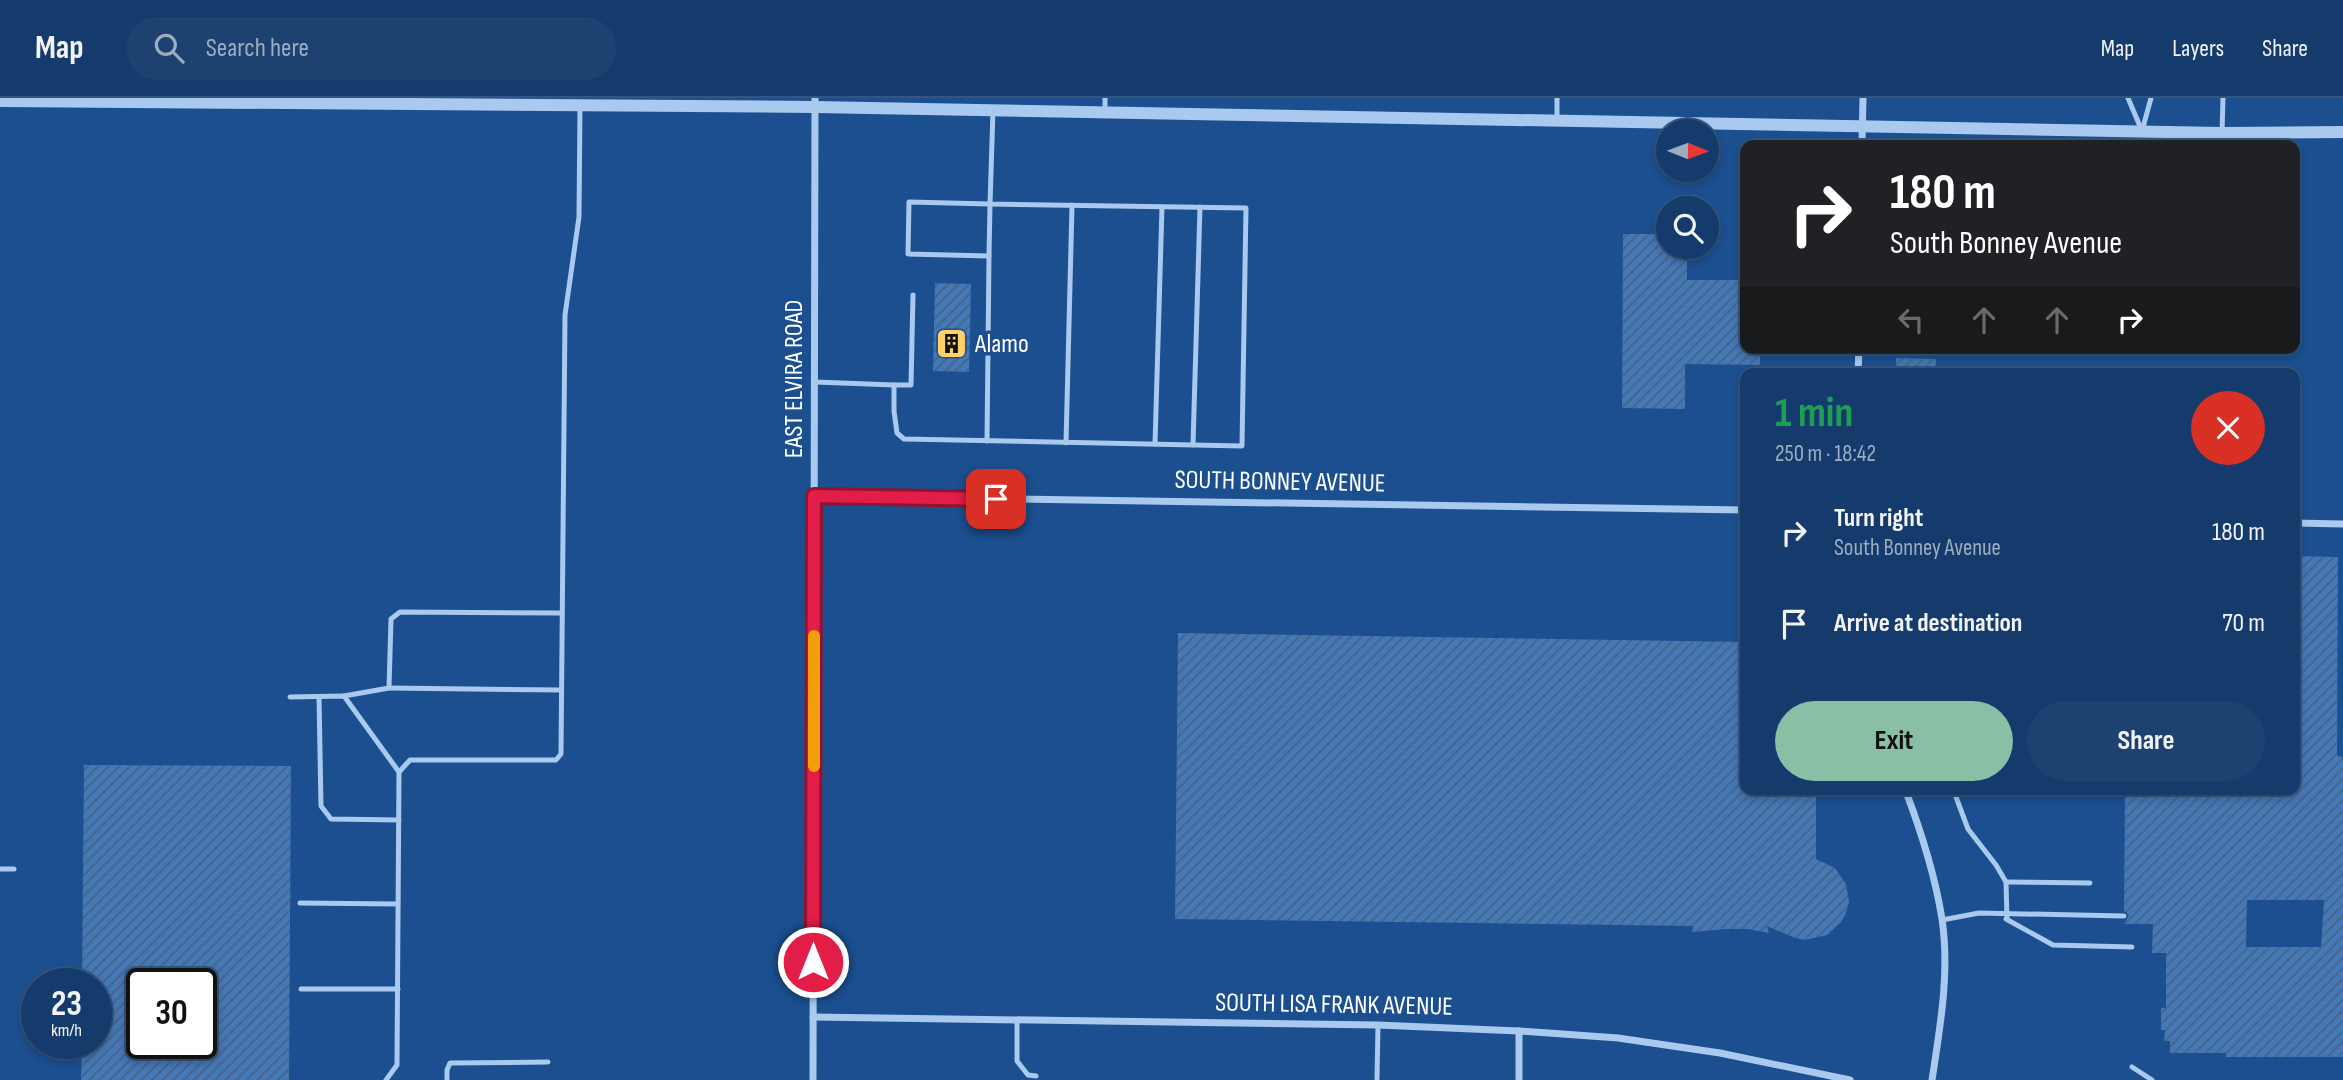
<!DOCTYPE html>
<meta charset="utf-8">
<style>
:root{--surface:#143b6b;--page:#1d4271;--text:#f1f3f6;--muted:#9dadc1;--line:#33557e;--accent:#8abfa5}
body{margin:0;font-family:"Sofia Sans Condensed",sans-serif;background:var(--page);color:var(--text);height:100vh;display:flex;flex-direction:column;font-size:26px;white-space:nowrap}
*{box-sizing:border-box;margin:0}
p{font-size:23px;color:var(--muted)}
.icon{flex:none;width:38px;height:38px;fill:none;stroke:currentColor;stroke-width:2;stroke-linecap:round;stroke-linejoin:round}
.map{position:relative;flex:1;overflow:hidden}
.side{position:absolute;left:1740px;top:270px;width:560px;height:427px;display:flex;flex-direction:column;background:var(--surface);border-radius:14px;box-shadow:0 4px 10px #0003,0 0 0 2px var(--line)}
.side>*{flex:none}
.banner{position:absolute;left:1740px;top:42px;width:560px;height:214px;border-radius:14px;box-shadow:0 4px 10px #0003,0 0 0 2px var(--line);background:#202124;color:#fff;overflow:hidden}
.needle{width:46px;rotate:91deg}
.fabs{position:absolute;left:1656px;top:21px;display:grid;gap:14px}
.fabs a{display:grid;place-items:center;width:63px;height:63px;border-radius:50%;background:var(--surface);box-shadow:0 4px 10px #0003,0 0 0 2px var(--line);font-size:35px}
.speed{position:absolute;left:21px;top:870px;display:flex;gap:14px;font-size:35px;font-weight:700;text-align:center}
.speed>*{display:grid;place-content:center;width:91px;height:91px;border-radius:50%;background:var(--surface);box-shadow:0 4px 10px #0003,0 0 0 2px var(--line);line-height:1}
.speed small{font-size:18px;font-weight:400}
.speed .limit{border:4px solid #111;border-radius:10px;background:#fff;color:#111}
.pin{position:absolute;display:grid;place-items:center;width:60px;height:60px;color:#fff;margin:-30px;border-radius:14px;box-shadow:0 4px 10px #0006}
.me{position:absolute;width:77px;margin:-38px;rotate:0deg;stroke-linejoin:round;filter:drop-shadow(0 0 5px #0008)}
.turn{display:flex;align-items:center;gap:24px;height:147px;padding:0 35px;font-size:32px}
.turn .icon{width:91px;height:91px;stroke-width:2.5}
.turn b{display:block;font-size:49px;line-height:60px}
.lanes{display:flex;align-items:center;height:66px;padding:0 35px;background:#0003;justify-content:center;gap:35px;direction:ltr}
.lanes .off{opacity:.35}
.round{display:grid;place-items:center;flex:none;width:74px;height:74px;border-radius:37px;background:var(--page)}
.head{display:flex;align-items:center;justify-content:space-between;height:119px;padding:0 35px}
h1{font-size:42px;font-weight:700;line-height:52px;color:#1e9e55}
.button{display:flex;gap:14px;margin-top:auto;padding:14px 35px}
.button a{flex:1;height:80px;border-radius:42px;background:var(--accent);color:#111;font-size:28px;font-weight:700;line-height:80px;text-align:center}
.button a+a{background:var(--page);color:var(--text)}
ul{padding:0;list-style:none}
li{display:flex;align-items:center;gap:21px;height:91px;padding:0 35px}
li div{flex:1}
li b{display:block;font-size:26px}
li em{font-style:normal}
header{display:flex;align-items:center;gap:42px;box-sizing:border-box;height:98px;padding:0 35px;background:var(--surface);border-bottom:2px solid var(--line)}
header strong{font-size:33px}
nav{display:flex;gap:38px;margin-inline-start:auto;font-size:24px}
.search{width:490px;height:63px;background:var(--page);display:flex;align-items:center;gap:18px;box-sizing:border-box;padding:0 24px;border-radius:38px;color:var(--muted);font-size:26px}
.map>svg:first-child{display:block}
.building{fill:url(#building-hatch);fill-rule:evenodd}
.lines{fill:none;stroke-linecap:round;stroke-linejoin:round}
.service{stroke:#a9c9ee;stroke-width:5}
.minor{stroke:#a9c9ee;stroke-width:7}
.tertiary{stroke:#a9c9ee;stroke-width:12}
.route-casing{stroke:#92132f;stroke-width:18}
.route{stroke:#e11d48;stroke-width:12}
.slow{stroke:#f59e0b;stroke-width:12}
.labels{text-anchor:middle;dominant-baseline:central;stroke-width:7;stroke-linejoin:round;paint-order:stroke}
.poi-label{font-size:26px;fill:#fff;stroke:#1b4f8f;text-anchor:start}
.street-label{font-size:26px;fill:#fff;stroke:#1b4f8f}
</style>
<header>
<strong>Map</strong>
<div class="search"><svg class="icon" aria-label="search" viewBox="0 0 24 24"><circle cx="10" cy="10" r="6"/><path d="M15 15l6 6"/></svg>Search here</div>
<nav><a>Map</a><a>Layers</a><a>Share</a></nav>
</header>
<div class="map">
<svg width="2343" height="982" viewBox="0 0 2343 982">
<defs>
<pattern id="building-hatch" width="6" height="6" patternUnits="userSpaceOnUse" patternTransform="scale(1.75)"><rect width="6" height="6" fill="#4478b7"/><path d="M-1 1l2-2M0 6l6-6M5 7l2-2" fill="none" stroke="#486282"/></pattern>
</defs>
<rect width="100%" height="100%" fill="#1b4f8f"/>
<g class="building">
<polygon points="1623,136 1668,136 1668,149 1687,149 1687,182 1745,182 1745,250 1760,250 1760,267 1685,266 1685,311 1622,310"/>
<polygon points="935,185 971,186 969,274 933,273"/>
<polygon points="1896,260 1936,261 1935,275 1896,275"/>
<path d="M2294,458L2338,459L2337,658L2343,659V959H2226V955H2170V943H2164L2165,932H2161V910H2166V855H2152L2153,826H2124L2129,817L2124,813L2125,691H2294ZM2247,802H2324L2321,849H2246Z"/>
<polygon points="1178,535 1745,544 1745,691 1791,691 1791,699 1816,699 1816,761 1835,770 1846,786 1849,804 1846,815 1841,824 1827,837 1805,842 1795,840 1767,828 1769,835 1747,831 1726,831 1692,834 1693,828 1175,821"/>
<path d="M84,667L291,668L289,982H81L82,945H96V886H82ZM142,886H201V945H142Z"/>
</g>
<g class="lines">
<g class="service">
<polyline points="2128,0 2142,33"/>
<polyline points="1105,14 1105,0"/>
<polyline points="1557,22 1557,0"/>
<polyline points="2142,33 2151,0"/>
<polyline points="2222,35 2223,0"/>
<polygon points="909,104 990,106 989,158 908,156"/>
<polyline points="815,284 894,287 894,313 897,335 904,341 1242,348 1246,110 990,106 993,12"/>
<polyline points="894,287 911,287 913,197"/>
<polyline points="987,343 989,158"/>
<polyline points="1066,345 1072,107"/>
<polyline points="1155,346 1162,109"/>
<polyline points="1193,347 1200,109"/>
<polyline points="389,590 561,592"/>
<polyline points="344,598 389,590 391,521 400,514 561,515"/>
<polyline points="290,599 344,598 399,674 397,967 386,982"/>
<polyline points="319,599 321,708 331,721 399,722"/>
<polyline points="399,674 410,662 556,662 561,656 565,217 579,119 580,7"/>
<polyline points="1953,691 1968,731 1996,767 2006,784 2007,821"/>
<polyline points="0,771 14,771"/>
<polyline points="2006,784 2090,785"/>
<polyline points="300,805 398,806"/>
<polyline points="2006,821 2053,847 2132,849"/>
<polyline points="1942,822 1979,815 2124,818"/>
<polyline points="301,891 398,891"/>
<polyline points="1017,923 1017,963 1028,977 1036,978"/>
<polyline points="2132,969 2152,982"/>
<polyline points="1377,981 1378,927"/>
<polyline points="447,982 447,972 450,965 548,964"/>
</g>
<g class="minor">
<polyline points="1862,47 1863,0"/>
<polyline points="1858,275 1859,250"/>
<polyline points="814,398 1745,412"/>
<polyline points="2294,425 2343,426"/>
<path d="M1905,691C1921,733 1935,777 1942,821C1950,875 1940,929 1932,982"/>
<polyline points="813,919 1378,927 1519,933 1618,940 1720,955 1850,982"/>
<polyline points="1519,933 1519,982"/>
<polyline points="813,982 815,0"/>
</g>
<polyline class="tertiary" points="0,3 815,9 2222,35 2343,34"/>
</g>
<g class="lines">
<defs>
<polyline id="route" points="813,864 814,398 996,401"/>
</defs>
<use href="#route" class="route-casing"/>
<use href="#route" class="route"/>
<polyline class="slow" points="814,668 814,538"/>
</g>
<defs>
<symbol id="building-square" viewBox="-11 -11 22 22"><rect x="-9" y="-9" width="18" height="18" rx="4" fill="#ffd166" stroke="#1b4f8f"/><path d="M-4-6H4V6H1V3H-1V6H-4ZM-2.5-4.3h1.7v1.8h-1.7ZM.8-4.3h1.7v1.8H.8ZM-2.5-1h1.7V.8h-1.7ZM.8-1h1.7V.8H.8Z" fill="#111"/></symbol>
</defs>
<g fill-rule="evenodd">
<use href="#building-square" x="934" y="228" width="35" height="35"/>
</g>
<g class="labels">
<g class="poi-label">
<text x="975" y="246">Alamo</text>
</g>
<g class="street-label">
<text transform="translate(794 281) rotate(-90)">EAST ELVIRA ROAD</text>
<text transform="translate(1280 384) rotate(1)">SOUTH BONNEY AVENUE</text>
<text transform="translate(1334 907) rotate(1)">SOUTH LISA FRANK AVENUE</text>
</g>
</g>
</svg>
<div class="fabs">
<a><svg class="needle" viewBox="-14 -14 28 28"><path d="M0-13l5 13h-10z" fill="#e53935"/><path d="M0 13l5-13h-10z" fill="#9dadc1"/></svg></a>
<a><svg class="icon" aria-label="search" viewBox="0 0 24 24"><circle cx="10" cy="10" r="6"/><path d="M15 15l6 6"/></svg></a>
</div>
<div class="speed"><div>23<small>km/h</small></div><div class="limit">30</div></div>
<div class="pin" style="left:996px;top:401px;background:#d93025"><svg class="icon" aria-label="arrive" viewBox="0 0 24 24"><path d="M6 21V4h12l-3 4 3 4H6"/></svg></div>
<svg class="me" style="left:813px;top:864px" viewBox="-20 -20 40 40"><circle r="17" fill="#e11d48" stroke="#fff" stroke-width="3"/><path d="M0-11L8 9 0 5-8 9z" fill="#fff"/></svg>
<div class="banner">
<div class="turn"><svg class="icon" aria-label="right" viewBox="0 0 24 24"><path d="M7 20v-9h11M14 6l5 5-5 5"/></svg><div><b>180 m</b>South Bonney Avenue</div></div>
<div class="lanes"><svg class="icon off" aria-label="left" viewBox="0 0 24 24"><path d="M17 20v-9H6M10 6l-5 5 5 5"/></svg><svg class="icon off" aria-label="ahead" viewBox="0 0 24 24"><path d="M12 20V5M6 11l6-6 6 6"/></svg><svg class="icon off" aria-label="ahead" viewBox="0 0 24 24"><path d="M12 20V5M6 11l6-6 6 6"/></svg><svg class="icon" aria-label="right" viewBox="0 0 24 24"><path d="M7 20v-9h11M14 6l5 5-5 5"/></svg></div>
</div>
<section class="side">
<div class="head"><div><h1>1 min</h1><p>250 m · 18:42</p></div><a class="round" style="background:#d93025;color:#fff"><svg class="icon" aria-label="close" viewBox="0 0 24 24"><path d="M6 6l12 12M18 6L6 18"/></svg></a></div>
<ul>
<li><svg class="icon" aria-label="right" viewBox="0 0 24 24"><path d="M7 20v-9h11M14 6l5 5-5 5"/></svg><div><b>Turn right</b><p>South Bonney Avenue</p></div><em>180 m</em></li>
<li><svg class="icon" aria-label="arrive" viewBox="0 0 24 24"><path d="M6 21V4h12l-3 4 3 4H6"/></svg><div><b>Arrive at destination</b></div><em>70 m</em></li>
</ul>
<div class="button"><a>Exit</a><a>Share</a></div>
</section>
</div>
